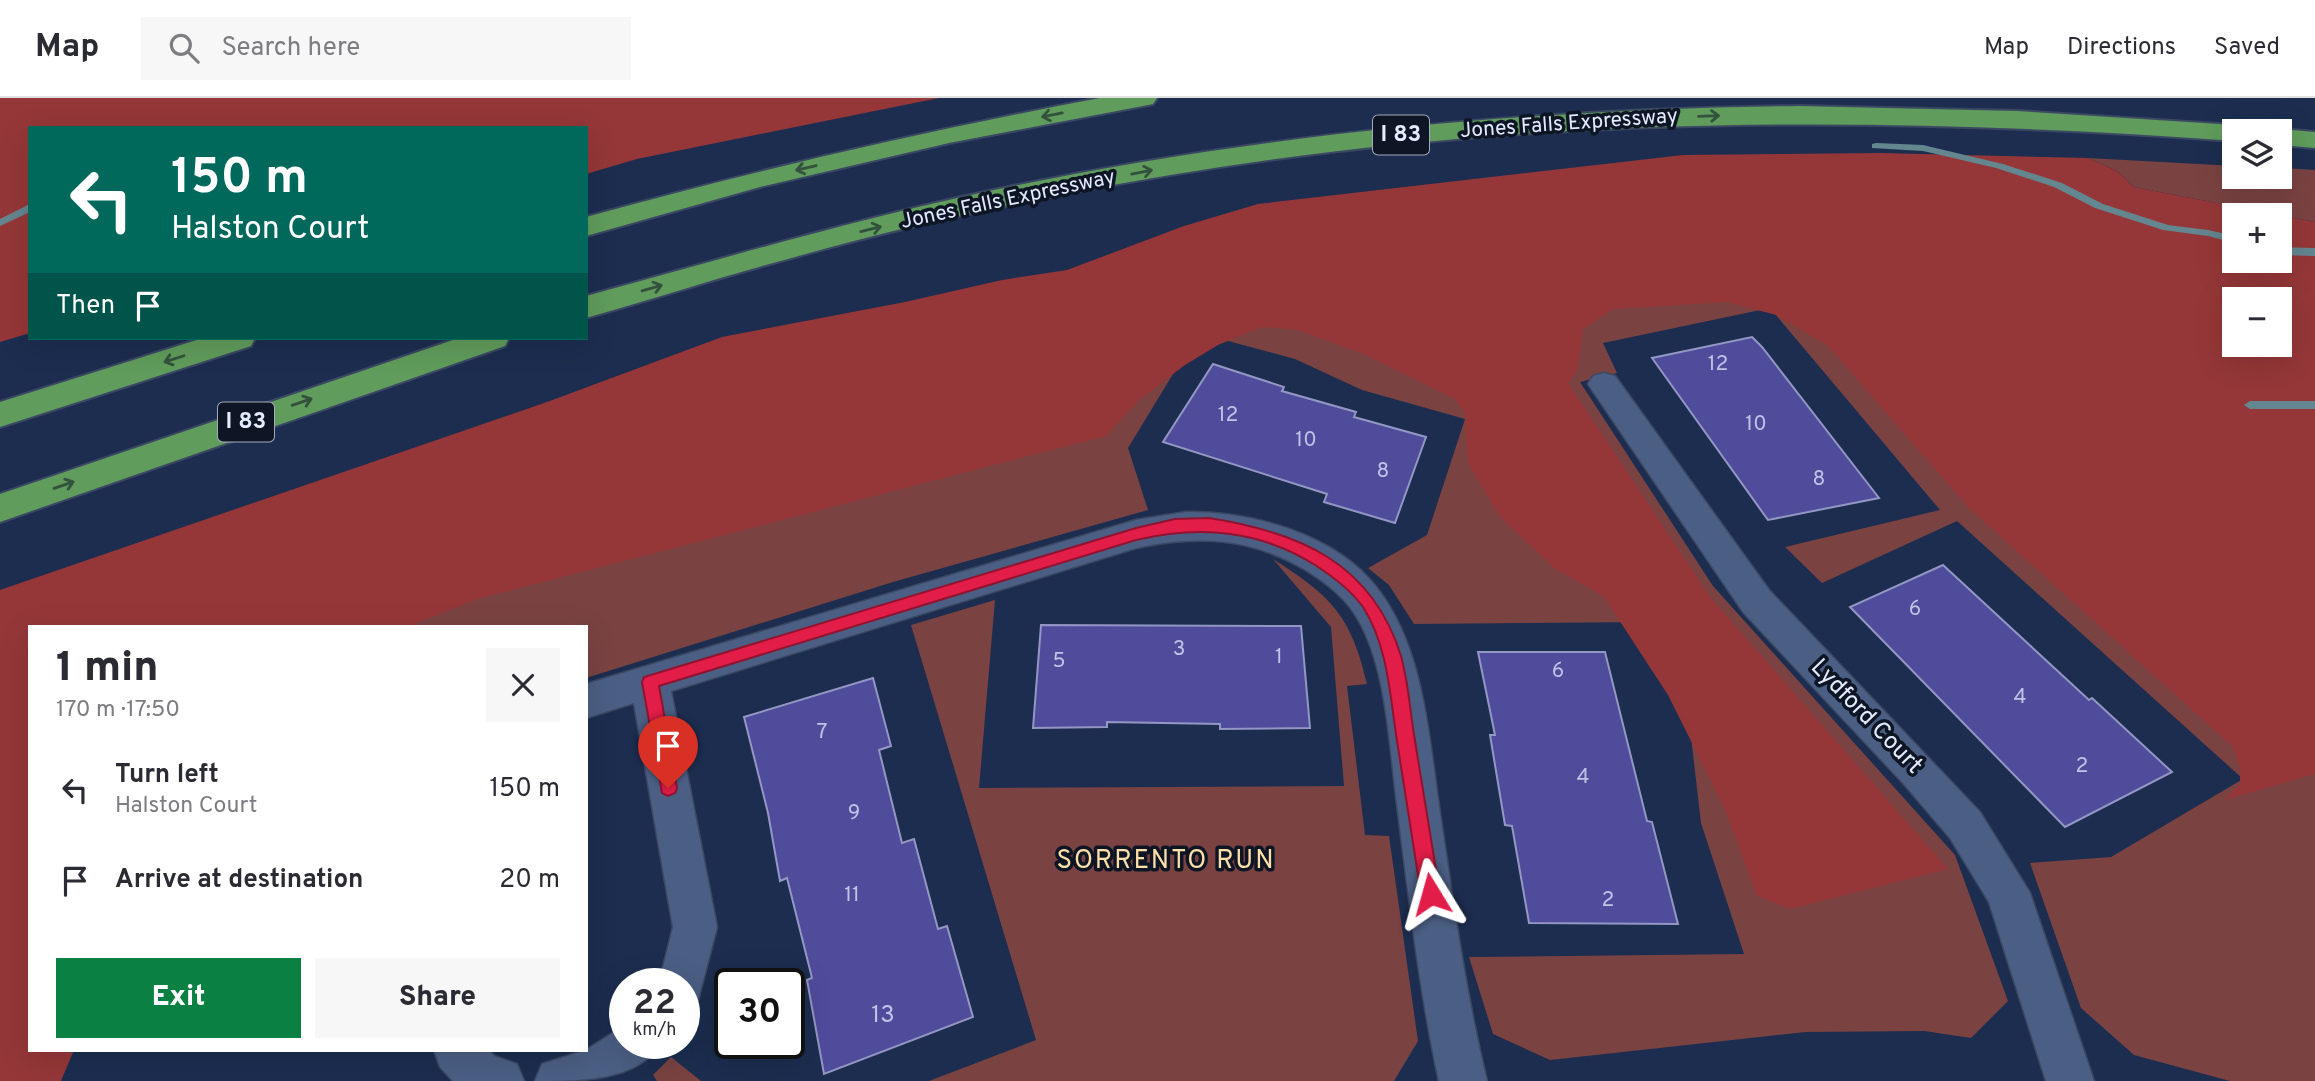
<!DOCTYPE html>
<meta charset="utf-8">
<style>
:root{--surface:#fff;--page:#f7f7f7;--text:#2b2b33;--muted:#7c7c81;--line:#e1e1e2;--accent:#0b8043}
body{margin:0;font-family:Overpass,sans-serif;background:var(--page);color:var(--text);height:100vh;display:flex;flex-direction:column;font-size:26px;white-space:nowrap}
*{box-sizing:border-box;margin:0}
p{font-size:23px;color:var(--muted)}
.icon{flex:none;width:38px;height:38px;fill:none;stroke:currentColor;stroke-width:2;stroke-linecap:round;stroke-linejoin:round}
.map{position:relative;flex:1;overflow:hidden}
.side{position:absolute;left:28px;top:527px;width:560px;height:427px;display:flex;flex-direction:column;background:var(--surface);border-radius:0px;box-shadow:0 7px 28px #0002}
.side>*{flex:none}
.hud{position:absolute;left:28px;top:28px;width:560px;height:214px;border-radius:0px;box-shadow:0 7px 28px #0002;background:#00695c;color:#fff;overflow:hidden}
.fabs{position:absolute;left:2222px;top:21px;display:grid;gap:14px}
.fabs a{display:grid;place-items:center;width:70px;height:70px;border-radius:0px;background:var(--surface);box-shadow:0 7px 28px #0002;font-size:35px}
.speed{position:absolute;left:609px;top:870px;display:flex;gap:14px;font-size:35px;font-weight:700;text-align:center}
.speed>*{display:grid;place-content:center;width:91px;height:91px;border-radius:50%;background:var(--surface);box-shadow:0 7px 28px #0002;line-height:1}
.speed small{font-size:18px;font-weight:400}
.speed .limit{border:4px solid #111;border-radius:10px;background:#fff;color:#111}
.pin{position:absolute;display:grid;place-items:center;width:60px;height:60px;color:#fff;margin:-72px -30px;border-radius:50% 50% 50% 0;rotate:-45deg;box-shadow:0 0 7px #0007}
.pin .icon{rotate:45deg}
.me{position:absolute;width:77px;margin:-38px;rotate:352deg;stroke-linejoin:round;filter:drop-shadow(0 0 5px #0008)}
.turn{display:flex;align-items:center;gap:24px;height:147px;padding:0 28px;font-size:32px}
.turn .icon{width:91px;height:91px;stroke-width:2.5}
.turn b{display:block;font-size:49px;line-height:60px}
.then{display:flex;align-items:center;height:66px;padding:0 28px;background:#0003;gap:14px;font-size:26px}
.round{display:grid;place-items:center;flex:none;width:74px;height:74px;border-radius:0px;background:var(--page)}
.summary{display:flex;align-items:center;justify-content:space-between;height:119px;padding:0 28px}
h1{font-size:42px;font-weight:800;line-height:52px}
.primary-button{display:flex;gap:14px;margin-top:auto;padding:14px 28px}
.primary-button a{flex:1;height:80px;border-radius:0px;background:var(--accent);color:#fff;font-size:28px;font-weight:800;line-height:80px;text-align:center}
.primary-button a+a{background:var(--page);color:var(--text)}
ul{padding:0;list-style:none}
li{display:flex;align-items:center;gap:21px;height:91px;padding:0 28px}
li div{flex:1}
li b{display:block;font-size:26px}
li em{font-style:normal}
header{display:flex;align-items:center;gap:42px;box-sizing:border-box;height:98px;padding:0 35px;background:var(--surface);border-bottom:2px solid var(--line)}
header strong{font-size:33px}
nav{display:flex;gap:38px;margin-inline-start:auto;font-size:24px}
.search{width:490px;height:63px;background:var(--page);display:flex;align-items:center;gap:18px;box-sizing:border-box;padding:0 24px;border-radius:0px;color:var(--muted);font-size:26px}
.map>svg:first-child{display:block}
.green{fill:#7a4342;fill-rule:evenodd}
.forest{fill:#953738;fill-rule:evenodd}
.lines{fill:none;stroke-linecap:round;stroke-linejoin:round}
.stream{fill:#64868f;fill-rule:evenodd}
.building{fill:#504c9c;stroke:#9496c3;stroke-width:2}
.street-casing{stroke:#3b4864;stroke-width:3}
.highway-casing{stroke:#3b4864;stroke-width:4}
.street{fill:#4b5f84;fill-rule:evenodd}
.highway{fill:#609c5b;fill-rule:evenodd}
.oneway{stroke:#33523d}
.route{fill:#e11d48;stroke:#92132f;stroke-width:2}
.labels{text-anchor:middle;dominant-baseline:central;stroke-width:7;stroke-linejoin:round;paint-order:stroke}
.far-street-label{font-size:21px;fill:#e3ecfe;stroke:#0e1625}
.number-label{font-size:21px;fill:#bec4e6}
.shield{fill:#0e1625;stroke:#a3acbd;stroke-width:2}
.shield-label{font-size:23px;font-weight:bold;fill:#e3ecfe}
.street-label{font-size:24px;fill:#e3ecfe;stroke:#0e1625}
.near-number-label{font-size:24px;fill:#bec4e6}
.neighbourhood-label{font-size:26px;letter-spacing:2px;fill:#fedfa7;stroke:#0e1625}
</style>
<header>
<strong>Map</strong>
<div class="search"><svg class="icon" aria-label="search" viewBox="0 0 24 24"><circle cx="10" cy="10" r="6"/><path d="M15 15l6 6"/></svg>Search here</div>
<nav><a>Map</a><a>Directions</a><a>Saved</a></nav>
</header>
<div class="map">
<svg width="2315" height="983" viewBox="0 0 2315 983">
<rect width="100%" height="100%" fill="#1c2d4f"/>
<g class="green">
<polygon points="2088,60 2235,68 2235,79 2280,79 2280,70 2315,72 2315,124 2134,89 2117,73"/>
<path d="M2315,159V983H2230L2134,957L2081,910L2030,765L2111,759L2243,681L1957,423L1822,485L1785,449L1940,412L1770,210L1603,245L1617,275L1580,284L1713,488L1955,757L2008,903L1971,940L1924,933L1806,934L1550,962L1493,936L1469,859L1744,856L1701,725L1690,630L1653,524L1414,526L1389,487L1368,470L1427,437L1465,321L1362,292L1295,261L1198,235L1128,350L1148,412L893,484L586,580V528H325L1121,224ZM2235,201H2280V247H2235Z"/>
<path d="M1273,461C1331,498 1351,517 1367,586L1347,588L1365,737L1389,738L1418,943L1394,983H929L1036,942L911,527L995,502L979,690L1344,688L1331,529Z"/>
<polygon points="671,959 701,983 657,983 653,977"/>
</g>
<g class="forest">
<polygon points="0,0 939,0 637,61 586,76 586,30 30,30 30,235 0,244"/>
<path d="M1881,55L2088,60L2117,73L2134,89L2315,124V676L2224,702L2240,686V669L2233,649L1969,410L1828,248L1776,217L1727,204L1613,211L1583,231L1577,272L1568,285L1710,499L1948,771L1790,811L1757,798L1725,711L1668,597L1604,499L1554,470L1500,419L1468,365L1465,316L1455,301L1363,256L1298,232L1262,229L1218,247L1185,267L1140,301L1106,338L477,501L410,528H30V952H74L61,983H0V492L547,304L722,239L905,204L1002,182L1067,172L1184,128L1258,106L1683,57ZM2235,117H2280V163H2235ZM2235,201H2280V247H2235Z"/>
</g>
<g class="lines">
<g class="stream">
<polygon points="1876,45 1923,47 2003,66 2062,85 2103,106 2168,127 2208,132 2235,138 2235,145 2208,138 2163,132 2095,110 2054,89 1996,70 1923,53 1872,50 1872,46"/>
<polygon points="30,106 30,114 0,128 0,121"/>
<polygon points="2280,149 2315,150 2315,158 2280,157"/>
<polygon points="2250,303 2315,303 2315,311 2250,311 2244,307"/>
</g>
</g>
<g class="building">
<polygon points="1752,239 1762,249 1879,400 1768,422 1652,260"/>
<polygon points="1213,266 1284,289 1282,293 1356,314 1354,319 1426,339 1395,425 1324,404 1327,396 1163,344"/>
<polygon points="1943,467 2089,602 2092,600 2172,674 2065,729 1850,509"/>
<polygon points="1041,527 1301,528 1310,630 1220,631 1220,626 1107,624 1107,629 1033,630"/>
<polygon points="1478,554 1605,554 1647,723 1652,724 1678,826 1529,825 1512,728 1505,727 1490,637 1495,637"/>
<polygon points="873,580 891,648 879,652 902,745 914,741 938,831 947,828 973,919 824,976 807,882 812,880 787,780 780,783 768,715 744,619"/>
</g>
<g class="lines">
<defs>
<g id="street">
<polygon points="1604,275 1615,278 1769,492 1980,714 2030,795 2094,983 2046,983 1989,804 1950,740 1903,685 1743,514 1588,286 1593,278"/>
<path d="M1186,414C1250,413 1336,436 1377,490C1426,553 1429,646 1441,722C1454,810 1466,897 1487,983H1439C1419,892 1409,799 1397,706C1389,647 1387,561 1352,512C1340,495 1322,482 1304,471C1249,439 1197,437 1136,450L671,593L717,829L698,902L684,907V886H659L673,829L634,605L586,620V586L1136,422Z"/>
<path d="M625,927V945H660C639,983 581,983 535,983L542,966L586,952Z"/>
<polygon points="434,952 489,952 494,958 517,966 524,983 453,983 440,969"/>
</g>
<g id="highway">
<path d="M1100,0H1157L1153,6L1143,8L949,45L760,89L586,138V119C756,72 926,33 1100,0Z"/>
<path d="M1799,8L2017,13L2235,27L2248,33H2235V43C1837,14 1458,18 1065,96C972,114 879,135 788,161C720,179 654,201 586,220V198C722,161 856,121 994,92C1259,36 1528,11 1799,8Z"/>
<polygon points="2280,31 2315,34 2315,50 2280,47 2280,33 2270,33"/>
<polygon points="203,240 255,240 251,248 0,329 0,304"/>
<polygon points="459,240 509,240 505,248 0,424 0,396"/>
</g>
</defs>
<use href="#street" class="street-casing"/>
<use href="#highway" class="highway-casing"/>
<use href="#street" class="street"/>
<use href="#highway" class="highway"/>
</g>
<defs><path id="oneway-shaft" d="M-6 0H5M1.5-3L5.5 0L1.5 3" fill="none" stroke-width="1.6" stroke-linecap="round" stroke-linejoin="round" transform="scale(1.75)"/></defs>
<g class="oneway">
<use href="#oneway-shaft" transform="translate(1052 17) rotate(169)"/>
<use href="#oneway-shaft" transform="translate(1709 18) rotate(-2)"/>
<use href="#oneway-shaft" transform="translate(806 70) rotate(167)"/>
<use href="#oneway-shaft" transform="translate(1142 74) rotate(-11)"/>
<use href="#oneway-shaft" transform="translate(871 131) rotate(-14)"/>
<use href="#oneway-shaft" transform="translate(652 190) rotate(-16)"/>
<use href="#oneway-shaft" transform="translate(174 261) rotate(162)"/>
<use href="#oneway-shaft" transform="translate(302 304) rotate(-19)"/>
<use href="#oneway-shaft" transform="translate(64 387) rotate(-19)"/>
</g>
<path class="route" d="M1209,420C1298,434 1372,464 1401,558C1408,583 1410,611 1414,637C1423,690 1431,743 1440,796L1437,802L1431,805L1424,802L1421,796C1413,745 1405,694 1397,643C1390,598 1388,548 1363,509C1351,492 1332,478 1315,467C1259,432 1200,427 1136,442L659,588L677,690L675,695L668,698L662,695L642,584L644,579L1136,430L1175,421Z"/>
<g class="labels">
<g class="far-street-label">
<text transform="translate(1569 26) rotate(-4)">Jones Falls Expressway</text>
<text transform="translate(1008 102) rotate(-12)">Jones Falls Expressway</text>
</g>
<g class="number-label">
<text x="1718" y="266">12</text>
<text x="1228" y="317">12</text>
<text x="1756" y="326">10</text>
<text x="1306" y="342">10</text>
<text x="1383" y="373">8</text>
<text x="1819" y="381">8</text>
<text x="1915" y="511">6</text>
<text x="1179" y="551">3</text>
<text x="1279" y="559">1</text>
<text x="1059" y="563">5</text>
<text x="1558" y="573">6</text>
<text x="2020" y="599">4</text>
<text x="822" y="634">7</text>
<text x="2082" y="668">2</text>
<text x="1583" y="679">4</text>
<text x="854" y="715">9</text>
<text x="852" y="797">11</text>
<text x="1608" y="802">2</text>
</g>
<g class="shield">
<rect x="1373" y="17.5" width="56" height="39" rx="5"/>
<rect x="218" y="304.5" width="56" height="39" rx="5"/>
</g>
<g class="shield-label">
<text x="1401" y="37">I 83</text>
<text x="246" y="324">I 83</text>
</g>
<g class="street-label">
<text transform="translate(1866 619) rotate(46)">Lydford Court</text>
</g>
<g class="near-number-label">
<text x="883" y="918">13</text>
</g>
<g class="neighbourhood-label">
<text x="1166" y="763">SORRENTO RUN</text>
</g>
</g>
</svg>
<div class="fabs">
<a><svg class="icon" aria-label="layers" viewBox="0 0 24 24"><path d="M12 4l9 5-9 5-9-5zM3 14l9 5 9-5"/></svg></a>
<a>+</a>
<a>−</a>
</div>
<div class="speed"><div>22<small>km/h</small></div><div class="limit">30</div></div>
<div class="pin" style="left:668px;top:690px;background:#d93025"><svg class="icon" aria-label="arrive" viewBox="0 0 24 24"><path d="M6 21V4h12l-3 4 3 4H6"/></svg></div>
<svg class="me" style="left:1431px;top:796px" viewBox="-20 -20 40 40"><path d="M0-17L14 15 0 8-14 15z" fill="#e11d48" stroke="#fff" stroke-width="4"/></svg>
<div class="hud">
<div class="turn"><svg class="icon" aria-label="left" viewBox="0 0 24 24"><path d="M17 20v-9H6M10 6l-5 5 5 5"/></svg><div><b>150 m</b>Halston Court</div></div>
<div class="then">Then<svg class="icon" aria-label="arrive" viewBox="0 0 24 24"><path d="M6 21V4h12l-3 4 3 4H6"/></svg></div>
</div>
<section class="side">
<div class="summary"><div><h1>1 min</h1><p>170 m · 17:50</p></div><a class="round"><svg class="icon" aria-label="close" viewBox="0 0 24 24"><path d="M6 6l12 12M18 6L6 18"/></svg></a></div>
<ul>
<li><svg class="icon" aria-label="left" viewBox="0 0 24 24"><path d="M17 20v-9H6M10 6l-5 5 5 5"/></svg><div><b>Turn left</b><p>Halston Court</p></div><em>150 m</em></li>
<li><svg class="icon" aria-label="arrive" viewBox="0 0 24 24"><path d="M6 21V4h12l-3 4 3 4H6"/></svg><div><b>Arrive at destination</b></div><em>20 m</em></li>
</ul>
<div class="primary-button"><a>Exit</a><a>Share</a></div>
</section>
</div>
